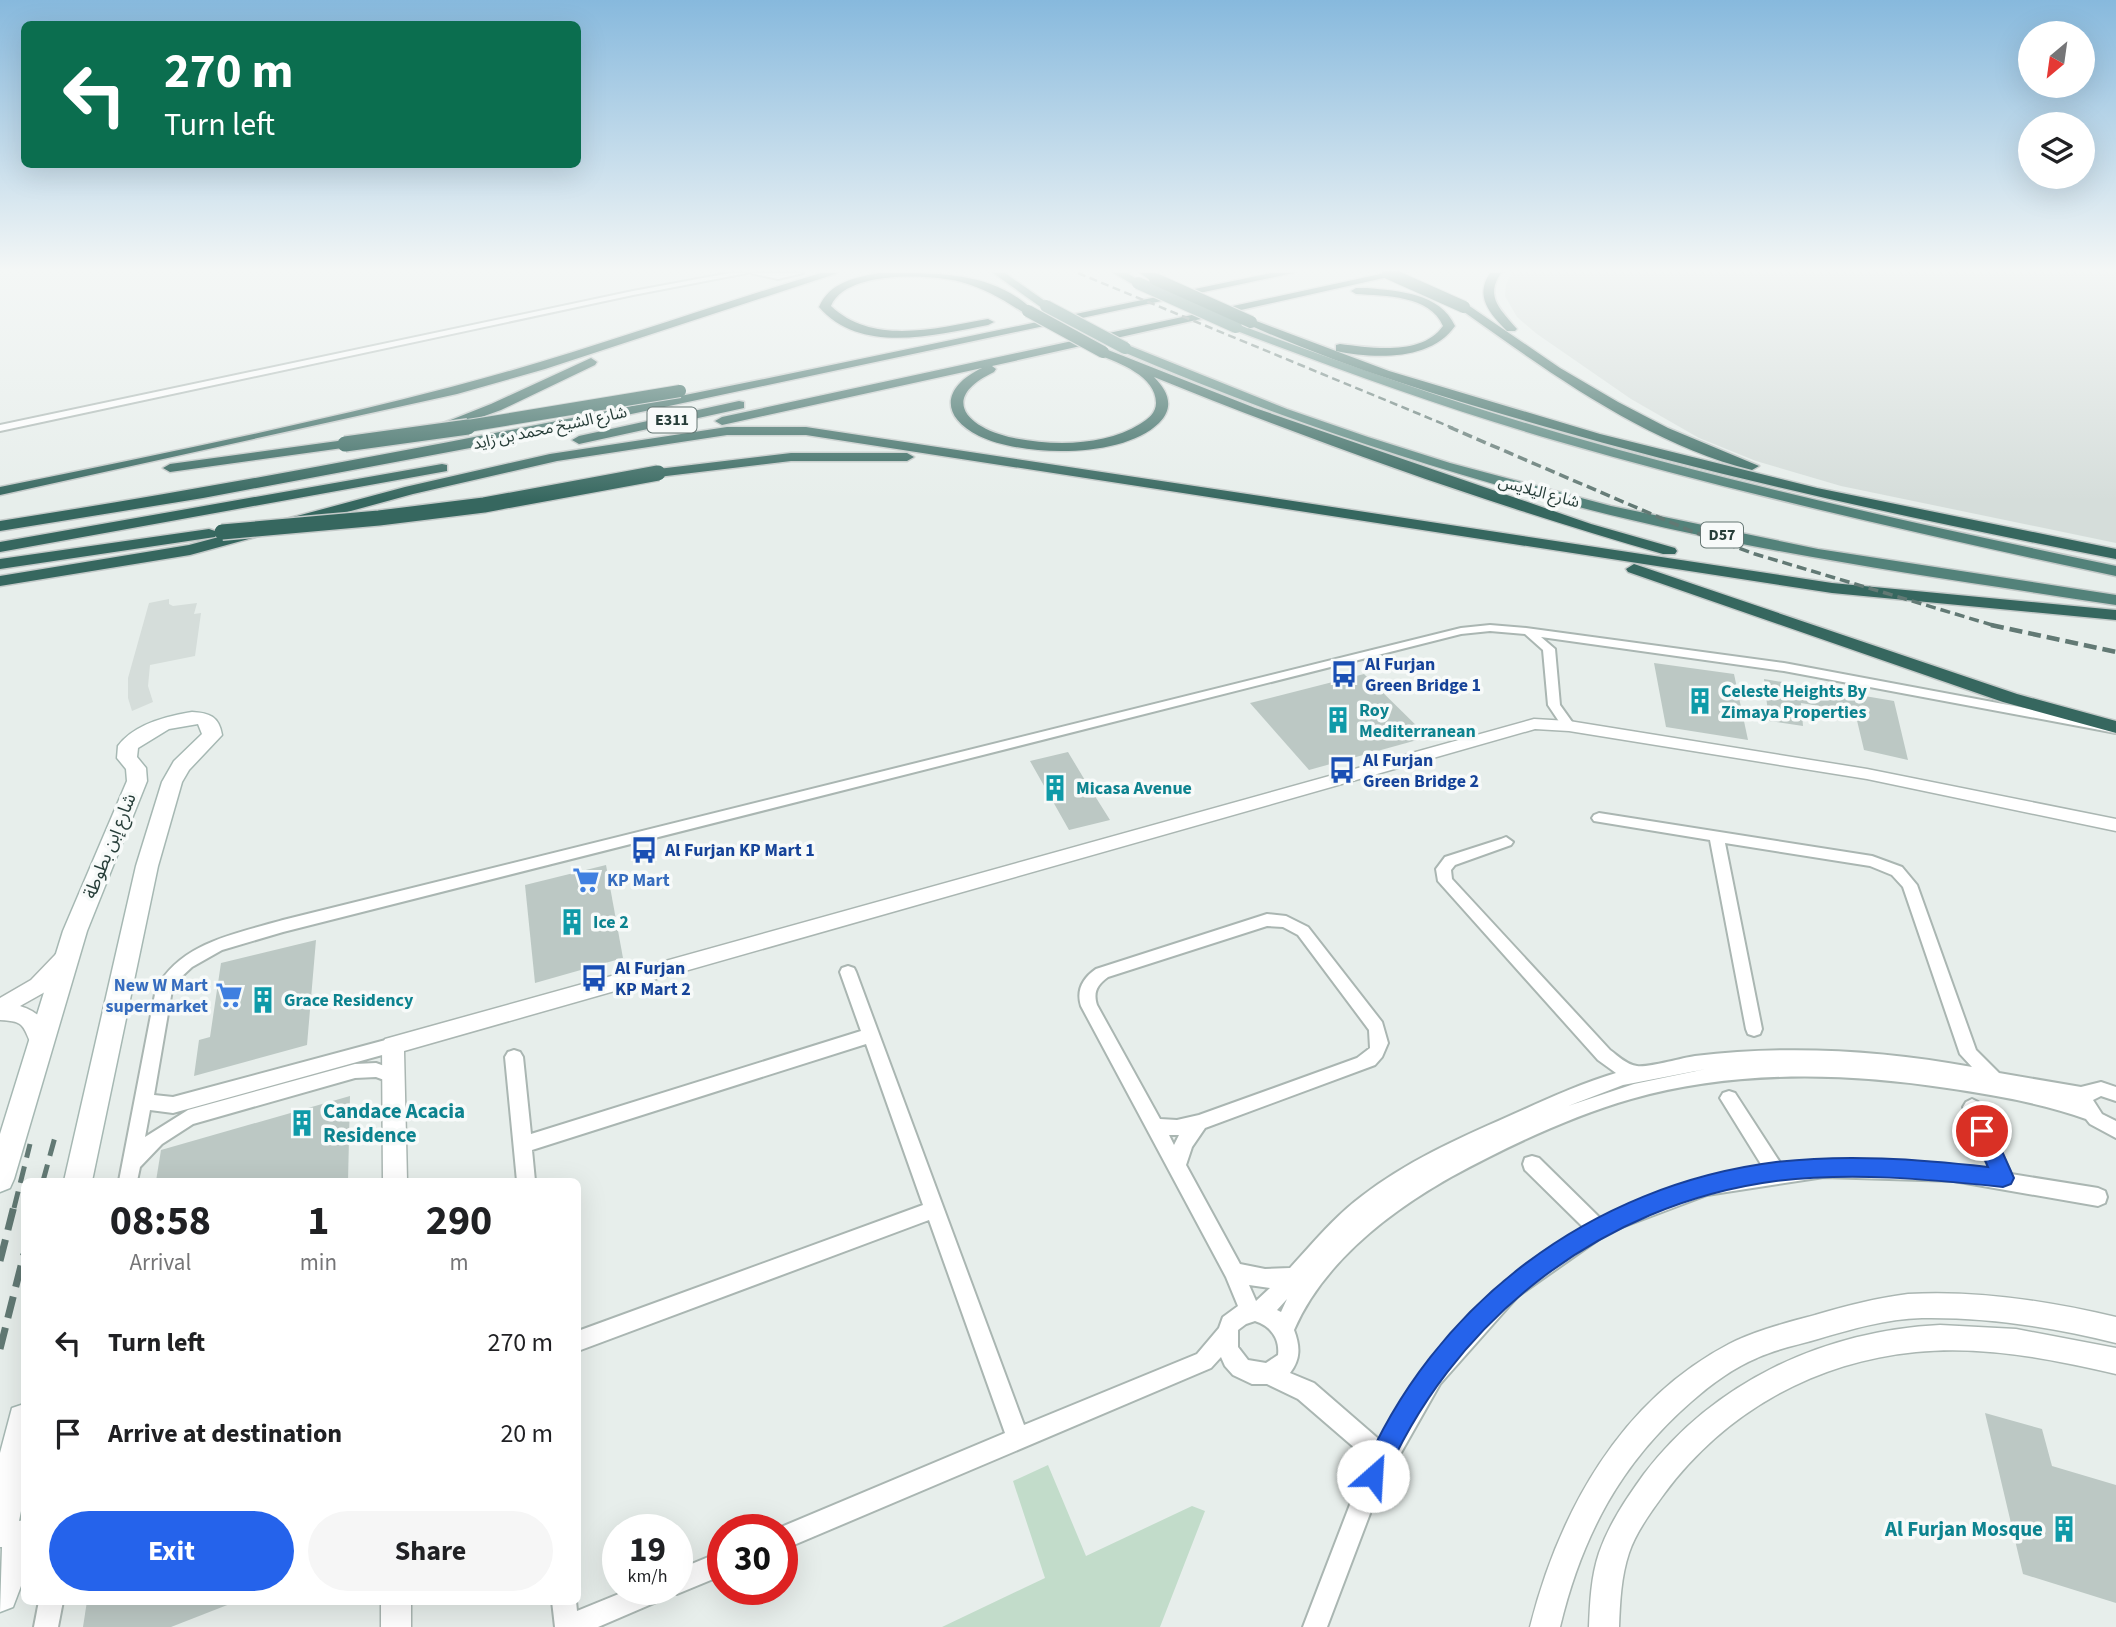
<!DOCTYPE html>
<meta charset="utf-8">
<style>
:root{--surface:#fff;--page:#f6f6f6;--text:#202124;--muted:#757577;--accent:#2563eb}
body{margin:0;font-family:"Source Sans 3","Noto Sans Arabic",sans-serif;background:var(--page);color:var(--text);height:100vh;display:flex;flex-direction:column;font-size:26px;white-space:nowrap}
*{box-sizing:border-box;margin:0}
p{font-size:23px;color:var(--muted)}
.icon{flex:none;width:38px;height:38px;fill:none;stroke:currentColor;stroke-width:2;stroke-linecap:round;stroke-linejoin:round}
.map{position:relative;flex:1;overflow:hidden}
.side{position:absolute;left:21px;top:1178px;width:560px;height:427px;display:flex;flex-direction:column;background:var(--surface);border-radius:10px;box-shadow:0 7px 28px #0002}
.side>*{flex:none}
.guide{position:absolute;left:21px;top:21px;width:560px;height:147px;border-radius:10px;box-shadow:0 7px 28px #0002;background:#0b6e4f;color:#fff;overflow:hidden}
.needle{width:46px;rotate:209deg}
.buttons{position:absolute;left:2018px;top:21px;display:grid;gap:14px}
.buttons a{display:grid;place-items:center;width:77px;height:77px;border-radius:50%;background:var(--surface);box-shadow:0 7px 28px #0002;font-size:35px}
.speed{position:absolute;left:602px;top:1514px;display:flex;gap:14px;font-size:35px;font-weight:700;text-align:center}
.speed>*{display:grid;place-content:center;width:91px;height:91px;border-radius:50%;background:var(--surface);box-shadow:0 7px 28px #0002;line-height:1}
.speed small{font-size:18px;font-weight:400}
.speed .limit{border:10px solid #d22;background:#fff;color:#111}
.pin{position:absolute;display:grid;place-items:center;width:60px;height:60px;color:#fff;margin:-30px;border:4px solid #fff;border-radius:50%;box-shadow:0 2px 7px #0007}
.me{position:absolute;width:77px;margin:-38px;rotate:26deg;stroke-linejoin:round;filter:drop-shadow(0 0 5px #0008)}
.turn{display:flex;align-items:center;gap:24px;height:147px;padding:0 28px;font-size:32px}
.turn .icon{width:91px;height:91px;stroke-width:2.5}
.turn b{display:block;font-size:49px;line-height:60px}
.eta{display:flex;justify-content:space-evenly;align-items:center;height:119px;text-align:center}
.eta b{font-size:42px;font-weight:700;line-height:49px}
.action{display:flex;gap:14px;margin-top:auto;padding:14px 28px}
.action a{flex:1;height:80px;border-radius:42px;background:var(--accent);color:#fff;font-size:28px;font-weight:700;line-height:80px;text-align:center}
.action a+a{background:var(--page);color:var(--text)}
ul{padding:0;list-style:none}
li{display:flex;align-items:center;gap:21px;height:91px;padding:0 28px}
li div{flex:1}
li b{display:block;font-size:26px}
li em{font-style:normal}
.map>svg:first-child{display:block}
.built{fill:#d5ddda}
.green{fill:#c2dcca}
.building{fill:#bcc8c4}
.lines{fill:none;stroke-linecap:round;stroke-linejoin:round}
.minor-casing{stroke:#aab6b2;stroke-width:4}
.tertiary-casing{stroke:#aab6b2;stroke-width:3}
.secondary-casing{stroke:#a6b8b3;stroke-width:3}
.trunk-casing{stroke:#c3c9c8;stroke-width:3}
.motorway-casing{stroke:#c3c9c8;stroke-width:3}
.minor{fill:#fff;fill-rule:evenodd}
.tertiary{fill:#fff;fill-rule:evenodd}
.secondary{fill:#fff;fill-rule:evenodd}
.trunk{fill:#53827a;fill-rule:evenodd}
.motorway{fill:#36675f;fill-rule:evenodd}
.rail-far4{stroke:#627974;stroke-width:2.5;stroke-dasharray:8 4.5;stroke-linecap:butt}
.rail-far3{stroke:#627974;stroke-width:3.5;stroke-dasharray:10 5;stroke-linecap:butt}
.rail-far2{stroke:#627974;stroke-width:4.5;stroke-dasharray:13 6;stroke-linecap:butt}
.rail-far1{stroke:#627974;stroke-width:5;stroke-dasharray:17 9;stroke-linecap:butt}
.rail{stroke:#627974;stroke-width:7;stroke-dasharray:22 10;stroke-linecap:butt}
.trunk-bridge-casing{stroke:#c3c9c8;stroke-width:14;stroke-linecap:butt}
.motorway-bridge-far1-casing{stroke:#c3c9c8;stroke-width:14;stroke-linecap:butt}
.motorway-bridge-casing{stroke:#c3c9c8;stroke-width:18;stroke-linecap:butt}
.trunk-bridge{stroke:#53827a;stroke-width:12}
.motorway-bridge-far1{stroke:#36675f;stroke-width:12}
.motorway-bridge{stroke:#36675f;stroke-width:15}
.route{fill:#2563eb;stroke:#184099;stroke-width:2}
.labels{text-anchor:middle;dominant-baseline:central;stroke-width:7;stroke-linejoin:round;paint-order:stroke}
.shield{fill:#f7faf9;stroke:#657673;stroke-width:2}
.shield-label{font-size:16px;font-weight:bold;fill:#273e39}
.far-street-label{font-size:16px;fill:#273e39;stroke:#f7faf9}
.transit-label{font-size:18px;font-weight:bold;fill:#164399;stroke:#f7faf9;text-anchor:start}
.culture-label{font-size:18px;font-weight:bold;fill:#0d838f;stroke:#f7faf9;text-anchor:start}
.street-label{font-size:18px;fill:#273e39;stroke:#f7faf9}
.shop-label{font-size:18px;font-weight:bold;fill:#366cbe;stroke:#f7faf9;text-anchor:start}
.near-culture-label{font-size:21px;font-weight:bold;fill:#0d838f;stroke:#f7faf9;text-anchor:start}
</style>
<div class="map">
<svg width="2116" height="1627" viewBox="0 0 2116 1627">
<rect width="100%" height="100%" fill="#e7eeeb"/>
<g class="built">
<polygon points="1512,273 2116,273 2116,543 1841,486 1756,461 1699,438 1631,399 1537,334 1517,317 1505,296 1506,284"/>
<polygon points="169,599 169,604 173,606 197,603 194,614 201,613 195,656 150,665 148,686 153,702 132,711 128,698 128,678 149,603"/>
</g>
<polygon class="green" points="1048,1465 1086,1556 1192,1506 1205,1511 1160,1627 942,1627 1045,1578 1013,1481"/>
<g class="building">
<polygon points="1654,663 1734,674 1748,740 1666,727"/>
<polygon points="1364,674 1428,737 1309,770 1250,703"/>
<polygon points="1764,679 1894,701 1908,760 1864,750 1855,712 1801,703 1803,726 1769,721"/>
<polygon points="1068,752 1083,777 1110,820 1069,830 1030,761"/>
<polygon points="606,865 623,958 535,983 525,885"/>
<polygon points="316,940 307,1045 194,1076 199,1040 210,1037 221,963"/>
<polygon points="350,1096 348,1181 156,1181 161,1150"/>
<polygon points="1985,1413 2042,1429 2052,1466 2116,1485 2116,1603 2023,1574"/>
<polygon points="87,1601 235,1601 235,1602 171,1627 83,1627"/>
</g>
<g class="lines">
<defs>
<g id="minor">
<polygon points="730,273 747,273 633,295 0,431 0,425 633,291"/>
<polygon points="751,273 803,273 778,279"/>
<path d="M1490,625L1526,628L1784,663L2116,725V733L1784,671L1541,637L1555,649L1560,705L1575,726L1569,730L1564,729L1548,705L1543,650L1525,634L1490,631L1461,634L283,932L222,950L192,967L179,979L172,990L154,1095L173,1097L393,1038L399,1040L401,1045L399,1050L393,1052L173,1113L150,1110L145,1137L188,1110L355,1064L376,1063L401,1072L404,1077L401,1082L395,1084L376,1077L355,1078L193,1124L162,1144L140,1167L137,1181H119L156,989C181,942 236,934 283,920L1461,628Z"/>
<path d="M1599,813L1872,856L1902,867L1917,885L1976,1050L1999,1073L2081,1087L2101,1082L2116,1087V1101L2101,1096L2093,1100L2102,1114L2116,1121V1138L2090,1124L2086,1119C2041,1103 1994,1095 1947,1088C1842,1072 1734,1070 1631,1099C1569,1117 1508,1146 1451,1177C1389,1212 1323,1263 1294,1330C1300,1346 1301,1359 1290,1373L1314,1383L1382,1442L1425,1369L1504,1282L1584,1228L1525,1170L1523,1164L1525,1158L1532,1156L1539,1158L1600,1218L1706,1178L1764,1169L1720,1098L1723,1093L1729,1091L1735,1093L1783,1167C1849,1157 1924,1159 1990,1170L1963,1107L1966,1102L1972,1099L1978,1102L2011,1174L2098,1188L2105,1191L2107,1197L2105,1203L2098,1206L1954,1181L1824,1177L1707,1195L1609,1232L1518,1296L1440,1384L1377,1495L1327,1627H1303L1356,1489L1371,1462L1298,1399L1267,1384H1252L1233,1375L1225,1366L1221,1357L1211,1368L782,1550V1530H774L1005,1433L929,1220L578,1351V1331L923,1205L866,1044L532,1150L535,1181H517L505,1057L508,1052L514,1050L520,1052L523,1057L531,1134L861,1031L840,972L842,968L848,966L854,968L856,972L1024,1425L1197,1354L1219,1328L1223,1317L1238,1306L1226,1277L1081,1006C1076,990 1083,978 1096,969L1267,914L1286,916L1308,927L1382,1022L1388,1043L1382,1057L1375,1065L1205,1128L1192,1147L1186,1165L1240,1264L1265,1269L1290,1268C1313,1243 1334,1217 1362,1196C1406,1162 1457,1139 1507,1117C1543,1101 1579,1084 1616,1073L1598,1060L1438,881L1436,869L1445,857L1501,839L1506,837L1513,842L1511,845L1455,865L1451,870L1452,879L1610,1050C1618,1056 1627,1065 1637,1066C1647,1068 1682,1058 1695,1056C1787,1045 1880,1050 1972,1067L1960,1054L1903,887L1892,875L1870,866L1725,843L1762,1029L1760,1034L1754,1036L1748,1034L1746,1029L1710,840L1594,821L1592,818L1594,815ZM1267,926L1283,927L1298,935L1369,1030L1370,1048L1357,1058L1199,1115L1177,1120L1160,1119L1097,1005C1093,992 1097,985 1108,977ZM1706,1069L1634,1084L1568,1106L1623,1085ZM1169,1135H1179L1174,1145ZM1249,1285L1270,1288L1256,1301ZM1287,1299L1281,1312L1277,1310ZM1255,1321C1271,1326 1280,1339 1278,1355L1266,1363L1248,1360L1238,1347V1330L1246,1324Z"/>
<polygon points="723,1551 723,1575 677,1594 671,1591 668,1597 598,1627 555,1627 552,1601 576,1601 577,1611 631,1589 677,1589 677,1570"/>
<polygon points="39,1601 63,1601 58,1627 34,1627"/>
</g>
<g id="tertiary">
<polygon points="1534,719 1569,721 1867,769 2116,819 2116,831 1867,779 1569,731 1535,729 404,1051 407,1181 383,1181 382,1045 385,1039"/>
<path d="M63,951L70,954L73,959L70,964L45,992L20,1006C39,1012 48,1022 51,1041L47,1047L40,1050L33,1047C22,1027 27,1021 0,1020V998L31,980L56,954Z"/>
<path d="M1908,1294C1978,1290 2048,1301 2116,1317V1343C2053,1327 1987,1317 1922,1318C1886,1319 1852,1329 1818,1339C1798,1345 1776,1349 1757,1358C1733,1368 1710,1385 1691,1402C1620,1464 1582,1536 1560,1627H1530C1559,1512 1620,1401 1729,1344C1756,1330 1786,1323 1815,1315C1845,1306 1876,1298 1908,1294Z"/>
<path d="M1940,1325L2016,1329L2116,1348V1374C2051,1359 1983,1345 1916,1352C1814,1362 1725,1412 1664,1494C1651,1512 1636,1532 1629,1553C1621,1577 1620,1602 1619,1627H1589C1590,1602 1591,1577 1599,1553C1609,1524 1626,1499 1644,1474C1715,1381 1824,1331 1940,1325Z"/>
<rect x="381" y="1601" width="30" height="26"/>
</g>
<g id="secondary">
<path d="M192,712C209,713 219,716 222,735L189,770L182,782L158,866L92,1181H64L136,866L162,782L174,761L202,734L198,724L169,729L138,748L137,757L146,768L147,781L87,931L14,1179L10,1188L0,1192V1134L63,931L127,781L126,769L117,758L118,746C134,724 167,716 192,712Z"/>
<polygon points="24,1404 24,1496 19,1521 24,1520 24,1578 13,1607 0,1612 2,1547 0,1547 0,1453 12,1408"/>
</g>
<g id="trunk">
<polygon points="993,273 1005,273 1052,306 1042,308"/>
<polygon points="1113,273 1127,273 1143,283 1134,285"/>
<path d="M1232,325H1240C1347,365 1455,403 1566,435C1747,487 1931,527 2116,566V576C1928,536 1741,494 1557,441C1447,409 1339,370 1232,329Z"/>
<path d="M1125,344L1287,409L1368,437L1450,463L1611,506L1818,549L2116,595V605C1975,583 1833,564 1694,534C1497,492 1306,430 1121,351V345Z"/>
</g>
<g id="motorway">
<path d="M821,273H838L545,369L457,394L0,495V487C150,456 302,426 451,387C575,355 697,310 821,273Z"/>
<path d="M879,273C934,273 992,270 1034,311L1024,313C1004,300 984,288 961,282C930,274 846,270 831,306C873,346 937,328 988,319L994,322L988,325C935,335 860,355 819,307C830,282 854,278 879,273Z"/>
<polygon points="1140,273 1153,273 1160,279 1151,281"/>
<path d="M1271,273H1293L486,445L203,498L0,531V521C427,454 848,361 1271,273Z"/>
<path d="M1385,273H1406L992,366L996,369L994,372C937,399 969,429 1014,438C1054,446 1105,446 1140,424C1148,419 1156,413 1156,403C1156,376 1119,363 1099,355L1097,352L1103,348L1255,408L1591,524L1675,548L1677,551L1675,554H1663C1492,505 1319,444 1154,377C1168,391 1175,407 1159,423C1122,459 1023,457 979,436C938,415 944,386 982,368L722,425L715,421L722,417Z"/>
<path d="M1490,273H1501C1484,297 1502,311 1517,329L1515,331H1507C1490,314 1474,296 1490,273Z"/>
<path d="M1367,288C1399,291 1440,293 1455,326C1431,361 1374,359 1336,351V345L1340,344C1372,348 1422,356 1443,326C1430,295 1385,296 1356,294L1351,291L1356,288Z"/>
<path d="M1460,305H1468L1560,368L1618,402L1668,428L1759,466L1752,470C1647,444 1547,371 1460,309Z"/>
<path d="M1251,319L1389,371L1600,434L1817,488L2116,549V559C1923,521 1731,480 1543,426C1442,397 1342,367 1247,324V320Z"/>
<polygon points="591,358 597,362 595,365 501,410 440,432 430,432 428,429 491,404"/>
<polygon points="739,401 744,402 744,408 579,444 572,440 579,436"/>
<polygon points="727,427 806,427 1832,583 2116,610 2116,620 1832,593 806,435 727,435 557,461 413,494 190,555 0,586 0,576 189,545 405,487 550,454"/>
<polygon points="345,440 350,441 350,447 170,472 163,468 170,464"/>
<polygon points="791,453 907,453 914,457 907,461 791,461 658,477 651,473 658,469"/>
<polygon points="442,464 447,465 447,471 0,552 0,542"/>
<polygon points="209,529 215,531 217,534 215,537 0,569 0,559"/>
<polygon points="1634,564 2017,694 2116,721 2116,733 2003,702 1628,572 1626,569"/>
</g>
</defs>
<use href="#minor" class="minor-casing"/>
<use href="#tertiary" class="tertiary-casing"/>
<use href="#secondary" class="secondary-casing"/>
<use href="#trunk" class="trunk-casing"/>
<use href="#motorway" class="motorway-casing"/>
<use href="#minor" class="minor"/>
<use href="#tertiary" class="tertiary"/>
<use href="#secondary" class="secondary"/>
<use href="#trunk" class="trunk"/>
<use href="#motorway" class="motorway"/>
<polyline class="rail-far4" points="1078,273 1453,428"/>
<polyline class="rail-far3" points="1449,427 1691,531 1755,554 1999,627"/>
<polyline class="rail-far2" points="1991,625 2116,652"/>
<g class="rail-far1">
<polyline points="43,1181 55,1137"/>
<polyline points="14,1208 30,1144"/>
</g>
<g class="rail">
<polyline points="0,1261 14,1206"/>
<polyline points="0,1349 24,1254"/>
</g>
<defs>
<g id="trunk-bridge">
<polyline points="1138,283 1236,327"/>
<polyline points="1046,306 1125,348"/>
</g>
<g id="motorway-bridge-far1">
<polyline points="1388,273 1464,307"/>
<polyline points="1155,279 1251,322"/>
<polyline points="1028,311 1103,352"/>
<polyline points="456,428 680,391"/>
</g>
<g id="motorway-bridge">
<polyline points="345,444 468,427"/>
<polyline points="222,532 379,518 484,505 658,473"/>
</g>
</defs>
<use href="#trunk-bridge" class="trunk-bridge-casing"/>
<use href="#motorway-bridge-far1" class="motorway-bridge-far1-casing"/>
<use href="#motorway-bridge" class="motorway-bridge-casing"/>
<use href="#trunk-bridge" class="trunk-bridge"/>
<use href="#motorway-bridge-far1" class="motorway-bridge-far1"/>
<use href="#motorway-bridge" class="motorway-bridge"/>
</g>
<linearGradient id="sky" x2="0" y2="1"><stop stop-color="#87b9dd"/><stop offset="0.54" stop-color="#f4f7f6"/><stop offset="1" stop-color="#f4f7f6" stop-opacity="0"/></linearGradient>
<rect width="2116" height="501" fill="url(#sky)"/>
<path class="route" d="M1982,1122L1990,1125L1993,1131L2014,1178L2011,1184L2003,1187C1927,1179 1852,1172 1776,1181C1600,1204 1450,1322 1382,1485L1373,1489L1364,1485L1361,1476C1432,1304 1592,1185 1776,1162C1847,1154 1917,1159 1988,1167L1972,1131L1975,1125Z"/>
<defs>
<symbol id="bus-bare" viewBox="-9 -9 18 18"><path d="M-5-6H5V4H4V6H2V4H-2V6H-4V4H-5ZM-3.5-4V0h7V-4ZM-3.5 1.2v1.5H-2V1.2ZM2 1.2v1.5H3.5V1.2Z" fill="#1a4fb4" stroke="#f7faf9" stroke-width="2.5" paint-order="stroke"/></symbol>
<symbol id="building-bare" viewBox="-9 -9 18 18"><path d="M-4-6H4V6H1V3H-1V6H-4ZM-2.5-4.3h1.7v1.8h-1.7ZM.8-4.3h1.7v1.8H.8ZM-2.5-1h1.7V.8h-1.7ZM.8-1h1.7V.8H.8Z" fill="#0f9aa8" stroke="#f7faf9" stroke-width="2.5" paint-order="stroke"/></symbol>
<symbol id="supermarket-bare" viewBox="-9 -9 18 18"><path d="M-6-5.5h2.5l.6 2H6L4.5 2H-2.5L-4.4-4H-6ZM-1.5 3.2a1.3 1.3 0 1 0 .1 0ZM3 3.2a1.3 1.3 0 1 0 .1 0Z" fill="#3f7fe0" stroke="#f7faf9" stroke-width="2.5" paint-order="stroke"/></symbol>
</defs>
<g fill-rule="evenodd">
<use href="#bus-bare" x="1325" y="655" width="38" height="38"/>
<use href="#building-bare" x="1681" y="682" width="38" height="38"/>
<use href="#building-bare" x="1319" y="701" width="38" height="38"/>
<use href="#bus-bare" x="1323" y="751" width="38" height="38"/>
<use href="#building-bare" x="1036" y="769" width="38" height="38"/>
<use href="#bus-bare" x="625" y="831" width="38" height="38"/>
<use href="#supermarket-bare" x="567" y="861" width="38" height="38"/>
<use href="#building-bare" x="553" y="903" width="38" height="38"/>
<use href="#bus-bare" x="575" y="959" width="38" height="38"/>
<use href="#supermarket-bare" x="210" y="976" width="38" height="38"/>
<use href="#building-bare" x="244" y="981" width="38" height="38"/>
<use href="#building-bare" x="283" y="1104" width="38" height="38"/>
<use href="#building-bare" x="2045" y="1510" width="38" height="38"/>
</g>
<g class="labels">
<g class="shield">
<rect x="647.5" y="407.5" width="49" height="25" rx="5"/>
<rect x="1701" y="522.5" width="42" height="25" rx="5"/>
</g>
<g class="shield-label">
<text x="672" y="420">E311</text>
<text x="1722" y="535">D57</text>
</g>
<g class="far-street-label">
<text transform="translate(550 428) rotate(-12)">شارع الشيخ محمد بن زايد</text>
<text transform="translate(1539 492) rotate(15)">شارع اليلايس</text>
</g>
<g class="transit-label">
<text x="1365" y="664">Al Furjan<tspan x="1365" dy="21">Green Bridge 1</tspan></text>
<text x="1363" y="760">Al Furjan<tspan x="1363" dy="21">Green Bridge 2</tspan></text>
<text x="665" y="850">Al Furjan KP Mart 1</text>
<text x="615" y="968">Al Furjan<tspan x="615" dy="21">KP Mart 2</tspan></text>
</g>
<g class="culture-label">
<text x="1721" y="691">Celeste Heights By<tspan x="1721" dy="21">Zimaya Properties</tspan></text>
<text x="1359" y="710">Roy<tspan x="1359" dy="21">Mediterranean</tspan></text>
<text x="1076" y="788">Micasa Avenue</text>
<text x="593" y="922">Ice 2</text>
<text x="284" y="1000">Grace Residency</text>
</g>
<g class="street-label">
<text transform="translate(110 846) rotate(-68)">شارع إبن بطوطة</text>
</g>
<g class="shop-label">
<text x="607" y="880">KP Mart</text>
<text x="208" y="985" text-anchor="end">New W Mart<tspan x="208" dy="21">supermarket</tspan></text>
</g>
<g class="near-culture-label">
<text x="323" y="1111">Candace Acacia<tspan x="323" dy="24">Residence</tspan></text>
<text x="2043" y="1529" text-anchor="end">Al Furjan Mosque</text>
</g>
</g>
</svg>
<div class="buttons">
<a><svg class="needle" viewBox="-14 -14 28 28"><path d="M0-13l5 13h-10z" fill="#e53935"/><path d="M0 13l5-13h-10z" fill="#757577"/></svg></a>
<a><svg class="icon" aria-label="layers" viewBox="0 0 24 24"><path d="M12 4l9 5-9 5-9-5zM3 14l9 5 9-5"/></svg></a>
</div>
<div class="speed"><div>19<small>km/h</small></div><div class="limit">30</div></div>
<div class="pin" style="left:1982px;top:1131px;background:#d93025"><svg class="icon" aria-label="arrive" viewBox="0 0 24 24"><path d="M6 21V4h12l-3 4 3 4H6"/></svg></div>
<svg class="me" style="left:1373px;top:1476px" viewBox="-20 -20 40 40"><circle r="19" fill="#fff"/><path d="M0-13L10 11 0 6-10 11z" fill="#2563eb"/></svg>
<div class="guide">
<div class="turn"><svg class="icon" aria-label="left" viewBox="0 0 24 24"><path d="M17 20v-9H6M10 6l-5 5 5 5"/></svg><div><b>270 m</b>Turn left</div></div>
</div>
<section class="side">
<div class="eta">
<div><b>08:58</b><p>Arrival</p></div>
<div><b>1</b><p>min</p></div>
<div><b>290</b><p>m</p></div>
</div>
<ul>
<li><svg class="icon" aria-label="left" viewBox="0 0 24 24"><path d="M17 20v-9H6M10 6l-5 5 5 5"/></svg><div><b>Turn left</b></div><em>270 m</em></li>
<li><svg class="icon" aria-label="arrive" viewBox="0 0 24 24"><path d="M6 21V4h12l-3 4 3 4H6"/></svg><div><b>Arrive at destination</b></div><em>20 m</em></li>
</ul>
<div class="action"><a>Exit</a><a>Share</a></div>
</section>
</div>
